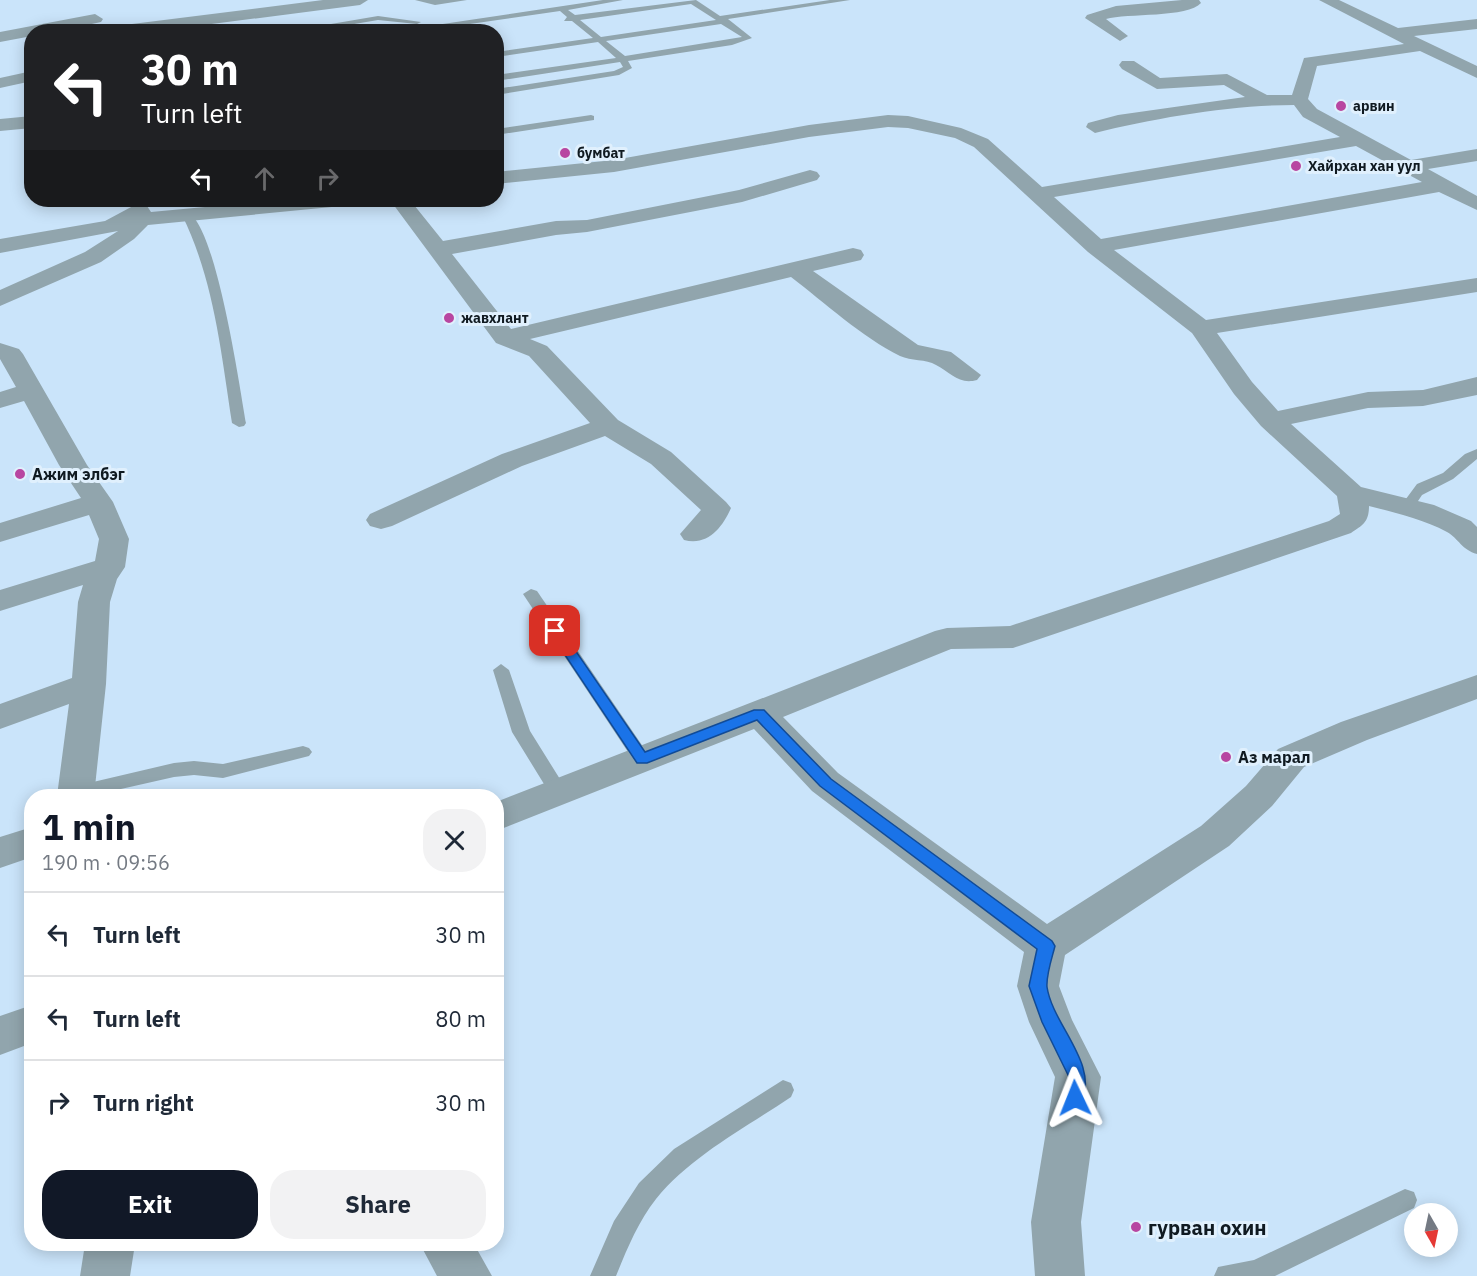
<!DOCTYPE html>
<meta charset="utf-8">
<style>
:root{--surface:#fff;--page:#f2f2f3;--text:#1f2937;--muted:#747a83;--line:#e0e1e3;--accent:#111827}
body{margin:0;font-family:"IBM Plex Sans",sans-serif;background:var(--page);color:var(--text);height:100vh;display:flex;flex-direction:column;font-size:22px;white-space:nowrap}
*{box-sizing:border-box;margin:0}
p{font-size:20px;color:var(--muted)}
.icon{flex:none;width:33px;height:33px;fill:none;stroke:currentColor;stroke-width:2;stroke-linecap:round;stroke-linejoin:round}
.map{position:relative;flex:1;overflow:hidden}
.drawer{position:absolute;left:24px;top:789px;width:480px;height:462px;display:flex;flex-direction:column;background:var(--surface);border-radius:24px;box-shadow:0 3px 15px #0003}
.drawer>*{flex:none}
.top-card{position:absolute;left:24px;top:24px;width:480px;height:183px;border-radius:24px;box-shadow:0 3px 15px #0003;background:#202124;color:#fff;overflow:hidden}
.needle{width:39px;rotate:171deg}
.buttons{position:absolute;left:1404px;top:1203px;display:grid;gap:12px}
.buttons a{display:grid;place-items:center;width:54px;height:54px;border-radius:50%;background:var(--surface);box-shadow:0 3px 15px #0003;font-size:30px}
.pin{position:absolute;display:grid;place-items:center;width:51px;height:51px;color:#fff;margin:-26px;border-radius:12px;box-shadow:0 3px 9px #0006}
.me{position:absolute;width:66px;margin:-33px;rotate:358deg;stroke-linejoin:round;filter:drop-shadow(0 0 4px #0008)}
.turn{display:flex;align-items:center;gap:21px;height:126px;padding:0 18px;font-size:27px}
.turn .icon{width:78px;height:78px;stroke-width:2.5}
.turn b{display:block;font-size:42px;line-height:51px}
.lanes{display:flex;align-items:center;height:57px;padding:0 18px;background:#0003;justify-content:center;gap:30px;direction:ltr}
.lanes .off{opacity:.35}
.round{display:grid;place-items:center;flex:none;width:63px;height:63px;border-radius:24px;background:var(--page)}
.overview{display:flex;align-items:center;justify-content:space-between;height:102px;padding:0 18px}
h1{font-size:36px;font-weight:800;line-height:45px;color:var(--accent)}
.cta{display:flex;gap:12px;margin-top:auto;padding:12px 18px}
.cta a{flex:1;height:69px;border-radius:24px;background:var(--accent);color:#fff;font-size:24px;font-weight:800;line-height:69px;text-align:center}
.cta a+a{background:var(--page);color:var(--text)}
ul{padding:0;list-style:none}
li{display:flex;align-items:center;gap:18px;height:84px;padding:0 18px;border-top:2px solid var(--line)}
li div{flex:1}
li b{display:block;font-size:22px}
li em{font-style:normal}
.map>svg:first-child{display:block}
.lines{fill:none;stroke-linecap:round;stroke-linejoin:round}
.lane{fill:#91a5ad;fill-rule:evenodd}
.street{fill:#91a5ad;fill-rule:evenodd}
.route{fill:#1a73e8;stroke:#114b97;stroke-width:1.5}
.poi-dot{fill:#b846a1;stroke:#e0f0fd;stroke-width:2}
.labels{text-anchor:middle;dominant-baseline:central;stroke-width:6;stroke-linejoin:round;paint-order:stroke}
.far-poi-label{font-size:14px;font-weight:bold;fill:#101a21;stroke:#e0f0fd;text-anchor:start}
.poi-label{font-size:16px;font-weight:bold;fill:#101a21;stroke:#e0f0fd;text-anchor:start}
.near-poi-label{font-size:20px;font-weight:bold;fill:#101a21;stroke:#e0f0fd;text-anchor:start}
</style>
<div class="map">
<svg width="1477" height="1276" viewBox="0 0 1477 1276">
<rect width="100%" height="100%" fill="#cae4fa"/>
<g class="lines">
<g class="lane">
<polygon points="415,0 467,0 435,5"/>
<path d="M603,0H623L568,10L575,15L696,0L720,16L830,0H850L728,19L752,38L732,45L628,61L632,68L619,75L496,95V89L614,71L623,67L620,62L496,81V75L616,58L598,42L496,57V52L593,38L572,21H564L567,17L560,11L414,32H389ZM691,4L716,20L601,37L580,20ZM721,24L742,37L625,56L606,41Z"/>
<polygon points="378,16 421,22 417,24 378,20 307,32 284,32"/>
<polygon points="591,115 594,116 594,120 496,135 496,129"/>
<path d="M187,212C216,223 240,389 246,423L244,426L239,427L232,423C221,352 214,280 182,215Z"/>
<polygon points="1477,449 1477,459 1453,479 1422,495 1412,510 1402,510 1400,507 1417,484 1443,473 1465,454"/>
<polygon points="531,589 537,591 648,754 651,759 648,764 636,764 523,594"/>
<polygon points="501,664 509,670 530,731 568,792 566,797 552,797 512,732 493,670"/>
<polygon points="303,746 309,748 312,752 309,756 223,778 194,775 174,777 90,796 69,796 67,793 69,788 76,786 174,763 194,761 223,764"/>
<path d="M783,1080L791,1083L794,1090L791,1097C745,1128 691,1156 656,1199C638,1222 627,1249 616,1276H590L614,1221L639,1183L674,1149Z"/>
<polygon points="1405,1189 1414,1192 1417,1200 1414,1208 1275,1276 1214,1276 1218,1267 1254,1260"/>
</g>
<g class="street">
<polygon points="323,0 368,0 360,5 150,32 100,32 108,27"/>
<path d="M1182,0H1199L1201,3C1188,18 1127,13 1106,19L1128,36L1120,41L1085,18L1087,15L1116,6Z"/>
<path d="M1319,0H1339L1398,28L1477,19V29L1414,36L1477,66V78L1420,51L1317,66L1308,99L1317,109L1411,160L1477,149V161L1428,169L1477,196V210L1439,192L1114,250L1206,320L1477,278V292L1217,333L1252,382L1278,411L1368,392L1423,390L1477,377V395L1423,406L1368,408L1291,424L1361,487L1434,505L1471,521L1477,527V554C1462,550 1459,539 1447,532C1423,519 1396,513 1369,506C1369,522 1363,525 1351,533L1025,644L1013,648L951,649L783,717L838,773L1047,924L1201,826L1246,786L1278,749L1341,722L1477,675V699L1367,740L1304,767L1272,806L1229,846L1065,955L1059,986L1072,1020L1101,1077L1081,1222L1085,1276H1035L1031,1222L1055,1077L1029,1022L1017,986L1024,952L812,791L754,729L496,831V802L935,631L947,628L1010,626L1329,521L1340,514L1337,496L1261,426L1234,394L1192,333L1088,252L974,147L955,138L908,128L888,127L809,137L614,172L496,184V172L614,160L809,125L888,115L908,116L961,128L988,139L1042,187L1340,137L1303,117L1294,105C1232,105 1155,118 1095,133L1086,127L1088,123L1118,115L1245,97L1224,85L1157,89L1122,69L1119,65L1122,61H1134L1160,78L1227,74L1267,95H1292L1304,58L1404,44ZM1356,146L1422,182L1101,239L1054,197Z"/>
<polygon points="95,14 103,19 101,22 55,32 32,32 32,36 0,42 0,32"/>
<polygon points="32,71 32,81 0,88 0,78"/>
<polygon points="32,116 32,128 0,131 0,119"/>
<path d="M810,170L817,172L820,176L817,180L742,202L587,232L556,235L452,254L511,329L853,248L861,250L864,255L861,260L813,271L918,345L951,352L981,375L977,380C959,385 951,373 936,365C926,359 911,361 900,356C862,337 825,303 791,277L530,339L547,346L618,420L671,452L726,502L731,508C722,528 708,546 684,540L680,534L701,510L651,464L605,436L522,466L392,526L381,529L370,526L366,520L370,514L502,454L590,423L529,356L496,343L390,200H410L443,241L556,221L587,220L739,190Z"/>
<polygon points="281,200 352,200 349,204 342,206 148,225 134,239 101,262 0,306 0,290 85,252 118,231 0,253 0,239 105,221 133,206 147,206 151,212"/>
<polygon points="0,343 19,349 23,354 87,465 113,502 129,539 125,567 117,579 110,602 106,684 94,796 57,796 69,704 0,729 0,704 72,678 78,602 83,585 0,611 0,590 95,561 99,539 89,515 0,542 0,523 81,498 59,465 24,401 0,408 0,392 16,387 0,359"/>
<polygon points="32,827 32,857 0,868 0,837"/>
<polygon points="32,1005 32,1043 0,1055 0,1016"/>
<polygon points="85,1244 135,1244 130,1276 80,1276"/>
<polygon points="420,1244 474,1244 492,1276 437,1276"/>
</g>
</g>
<path class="route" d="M555,626L560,628L645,752L754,710H764L831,779L1052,941L1055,946C1052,958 1046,975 1047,987C1053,1026 1100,1064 1081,1104L1075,1106L1068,1104L1065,1098L1069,1077L1042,1022L1029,986L1037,949L820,786L757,720L647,763H637L549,631Z"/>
<g class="poi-dot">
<circle cx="1341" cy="106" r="6"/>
<circle cx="565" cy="153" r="6"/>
<circle cx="1296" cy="166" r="6"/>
<circle cx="449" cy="318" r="6"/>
<circle cx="20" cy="474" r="6"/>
<circle cx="1226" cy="757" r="6"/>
<circle cx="1136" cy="1227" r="6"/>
</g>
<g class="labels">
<g class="far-poi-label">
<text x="1353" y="106">арвин</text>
<text x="577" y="153">бумбат</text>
<text x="1308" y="166">Хайрхан хан уул</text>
<text x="461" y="318">жавхлант</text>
</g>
<g class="poi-label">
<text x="32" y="474">Ажим элбэг</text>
<text x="1238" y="757">Аз марал</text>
</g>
<g class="near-poi-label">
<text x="1148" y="1227">гурван охин</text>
</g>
</g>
</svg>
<div class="buttons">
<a><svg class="needle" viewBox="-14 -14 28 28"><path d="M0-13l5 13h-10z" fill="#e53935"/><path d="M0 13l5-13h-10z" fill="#747a83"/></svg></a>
</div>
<div class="pin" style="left:555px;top:631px;background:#d93025"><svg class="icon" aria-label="arrive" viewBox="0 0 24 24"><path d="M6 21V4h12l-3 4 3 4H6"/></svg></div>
<svg class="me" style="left:1075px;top:1098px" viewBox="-20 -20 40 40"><path d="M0-17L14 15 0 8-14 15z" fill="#1a73e8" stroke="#fff" stroke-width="4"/></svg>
<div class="top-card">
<div class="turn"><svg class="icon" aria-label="left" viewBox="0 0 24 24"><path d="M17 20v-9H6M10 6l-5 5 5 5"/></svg><div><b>30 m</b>Turn left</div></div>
<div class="lanes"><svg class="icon" aria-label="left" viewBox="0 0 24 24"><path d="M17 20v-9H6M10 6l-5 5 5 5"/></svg><svg class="icon off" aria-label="ahead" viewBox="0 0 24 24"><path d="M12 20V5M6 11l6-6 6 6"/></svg><svg class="icon off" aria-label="right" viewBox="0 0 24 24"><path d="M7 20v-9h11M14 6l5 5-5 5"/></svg></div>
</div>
<section class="drawer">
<div class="overview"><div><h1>1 min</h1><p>190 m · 09:56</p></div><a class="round"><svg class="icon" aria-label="close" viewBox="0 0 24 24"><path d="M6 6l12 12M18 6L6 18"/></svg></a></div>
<ul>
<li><svg class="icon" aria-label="left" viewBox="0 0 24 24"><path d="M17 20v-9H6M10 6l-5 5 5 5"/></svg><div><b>Turn left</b></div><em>30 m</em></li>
<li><svg class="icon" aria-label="left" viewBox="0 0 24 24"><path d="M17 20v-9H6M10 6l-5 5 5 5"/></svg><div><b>Turn left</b></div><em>80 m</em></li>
<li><svg class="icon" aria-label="right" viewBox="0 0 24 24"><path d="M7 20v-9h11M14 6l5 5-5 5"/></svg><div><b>Turn right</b></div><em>30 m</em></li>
</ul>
<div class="cta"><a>Exit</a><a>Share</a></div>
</section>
</div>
